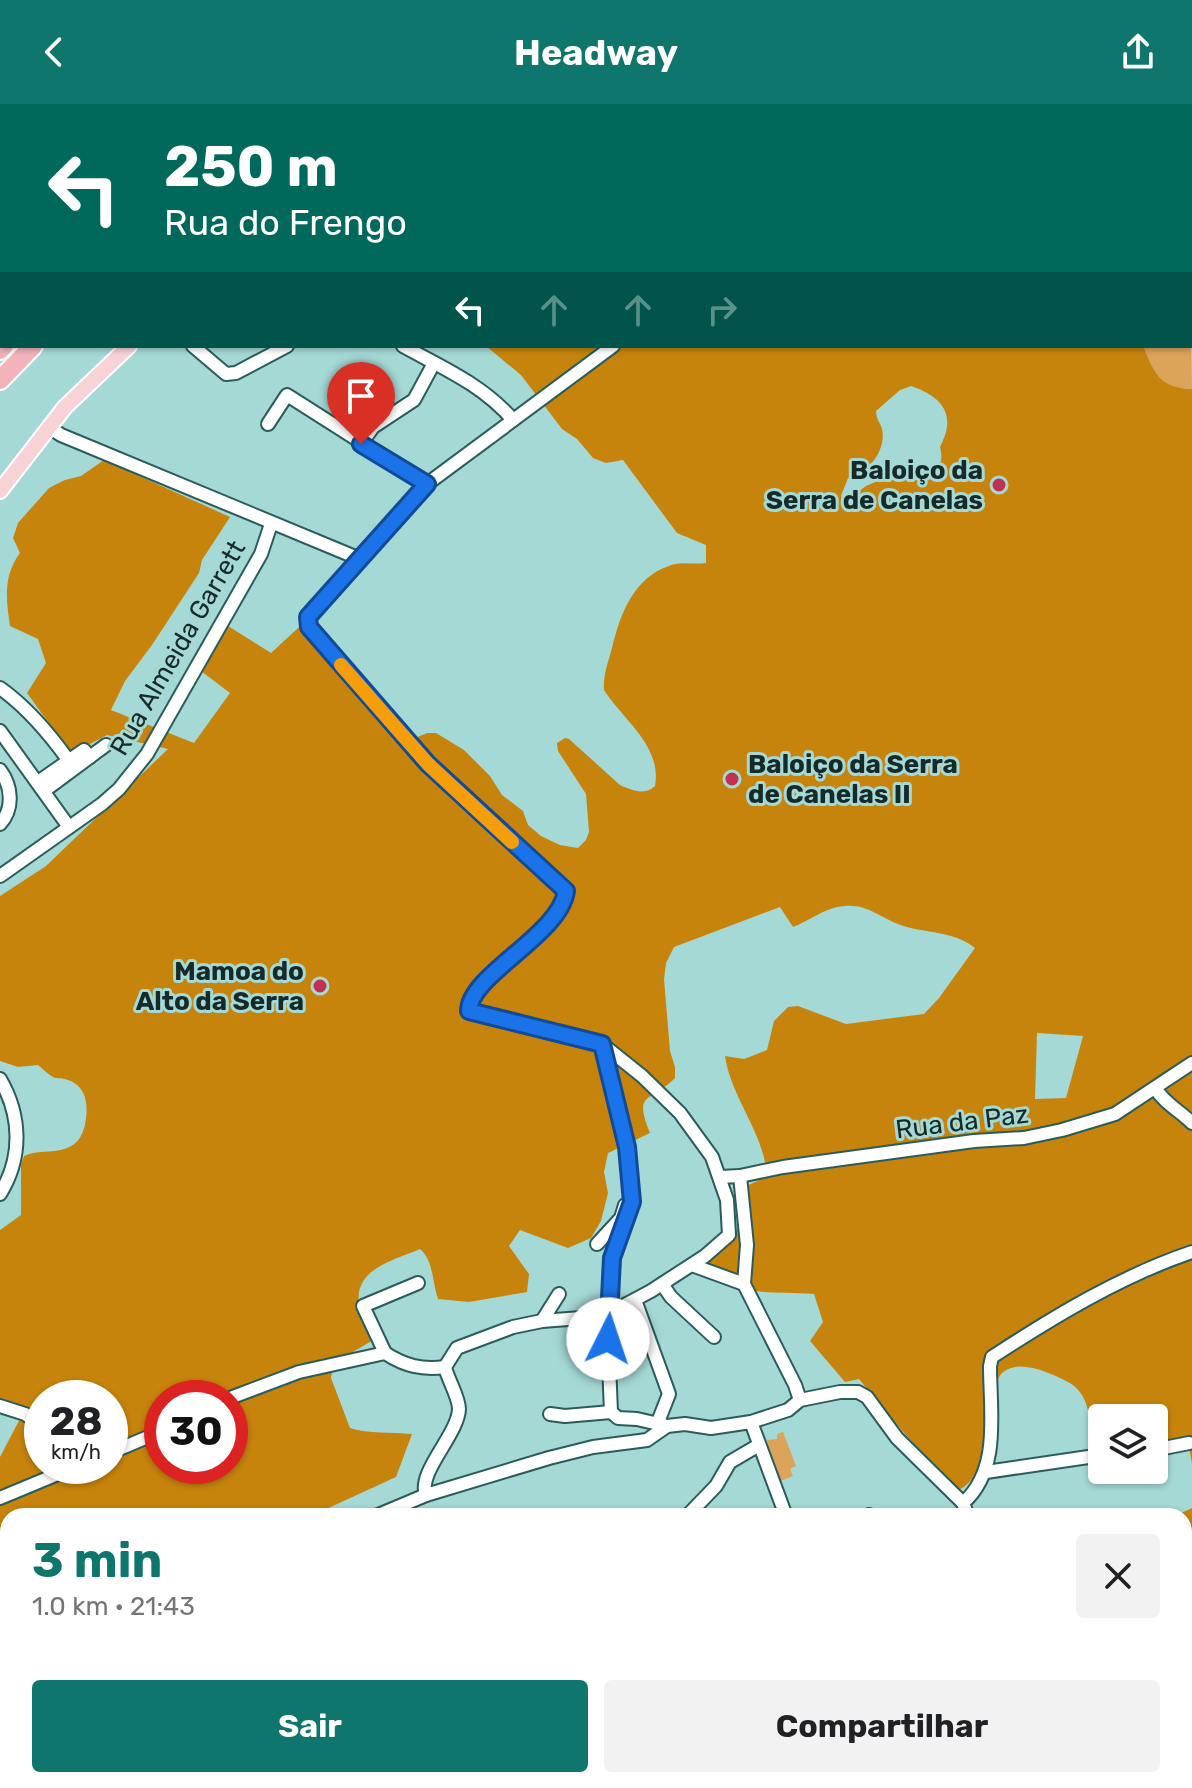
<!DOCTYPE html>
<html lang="pt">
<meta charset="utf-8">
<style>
:root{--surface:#fff;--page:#f2f2f2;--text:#202124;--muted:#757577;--accent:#0f766e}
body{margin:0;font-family:Rubik,sans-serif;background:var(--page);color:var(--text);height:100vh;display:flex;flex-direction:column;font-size:30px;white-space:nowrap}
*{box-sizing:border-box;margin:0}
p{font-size:26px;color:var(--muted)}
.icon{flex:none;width:44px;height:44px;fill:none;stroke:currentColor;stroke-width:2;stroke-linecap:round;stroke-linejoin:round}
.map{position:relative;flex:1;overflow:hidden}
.details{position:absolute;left:0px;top:1404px;width:1192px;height:280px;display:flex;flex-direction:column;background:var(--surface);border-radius:24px 24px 0 0;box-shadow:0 2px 6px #0004}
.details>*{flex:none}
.top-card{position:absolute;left:0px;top:0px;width:1192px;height:244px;box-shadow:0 2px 6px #0004;background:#00695c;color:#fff;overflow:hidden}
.tools{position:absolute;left:1088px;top:1300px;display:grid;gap:16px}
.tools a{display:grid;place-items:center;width:80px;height:80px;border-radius:8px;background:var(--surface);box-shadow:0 2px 6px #0004;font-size:40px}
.speed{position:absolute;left:24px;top:1276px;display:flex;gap:16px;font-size:40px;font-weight:700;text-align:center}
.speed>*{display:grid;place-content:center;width:104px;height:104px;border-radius:50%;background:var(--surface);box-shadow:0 2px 6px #0004;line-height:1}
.speed small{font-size:20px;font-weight:400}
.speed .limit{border:12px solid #d22;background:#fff;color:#111}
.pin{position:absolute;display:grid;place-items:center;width:68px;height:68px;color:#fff;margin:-82px -34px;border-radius:50% 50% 50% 0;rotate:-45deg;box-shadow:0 0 8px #0007}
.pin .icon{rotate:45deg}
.me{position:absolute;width:88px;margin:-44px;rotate:4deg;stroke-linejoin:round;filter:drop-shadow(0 0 6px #0008)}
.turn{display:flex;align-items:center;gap:28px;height:168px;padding:0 32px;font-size:36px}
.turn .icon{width:104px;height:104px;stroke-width:2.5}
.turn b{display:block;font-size:56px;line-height:68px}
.lanes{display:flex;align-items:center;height:76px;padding:0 32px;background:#0003;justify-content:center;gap:40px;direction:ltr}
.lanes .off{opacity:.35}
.round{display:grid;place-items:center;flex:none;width:84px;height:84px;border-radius:8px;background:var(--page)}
.head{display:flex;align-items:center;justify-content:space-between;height:136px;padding:0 32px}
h1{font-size:48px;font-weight:700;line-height:60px;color:var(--accent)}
.button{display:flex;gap:16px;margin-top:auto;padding:16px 32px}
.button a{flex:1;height:92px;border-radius:8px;background:var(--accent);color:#fff;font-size:32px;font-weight:700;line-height:92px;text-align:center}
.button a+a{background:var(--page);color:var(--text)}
header{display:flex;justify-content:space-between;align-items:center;height:104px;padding:0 32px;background:var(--accent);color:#fff;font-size:36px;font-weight:700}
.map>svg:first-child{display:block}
.green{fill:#dca459}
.forest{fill:#c7840d;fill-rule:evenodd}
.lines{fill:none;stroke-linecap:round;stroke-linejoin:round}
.minor-casing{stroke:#2a5c5a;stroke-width:16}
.major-casing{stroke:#fff;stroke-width:18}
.highway-casing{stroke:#fff;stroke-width:22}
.minor{stroke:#fff;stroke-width:12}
.major{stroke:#f7d2d6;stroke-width:14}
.highway{stroke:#f2b4ba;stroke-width:18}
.route-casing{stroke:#114b97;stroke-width:20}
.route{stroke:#1a73e8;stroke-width:14}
.slow{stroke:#f59e0b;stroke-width:14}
.poi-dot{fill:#c03050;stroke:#a5d9d6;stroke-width:3}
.labels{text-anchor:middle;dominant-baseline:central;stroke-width:6;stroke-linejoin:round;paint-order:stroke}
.poi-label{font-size:26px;font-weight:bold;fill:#152a29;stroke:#a5d9d6;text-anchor:end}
.street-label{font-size:26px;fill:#152a29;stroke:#a5d9d6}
</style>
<header><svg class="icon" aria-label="back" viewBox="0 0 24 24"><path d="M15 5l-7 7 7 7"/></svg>Headway<svg class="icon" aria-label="share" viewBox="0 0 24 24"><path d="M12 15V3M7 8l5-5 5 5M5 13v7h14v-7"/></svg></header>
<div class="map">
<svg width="1192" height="1684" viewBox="0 0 1192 1684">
<rect width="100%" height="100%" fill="#a5d9d6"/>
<g class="green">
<path d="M1190,186L1192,285C1160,284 1155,270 1143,242H1190Z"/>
<polygon points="783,1328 796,1362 790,1365 793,1372 778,1378 764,1342 768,1340 767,1336 777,1335 777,1330"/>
<polygon points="1086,1676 1140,1676 1143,1684 1087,1684"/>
</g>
<g class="forest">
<polygon points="330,0 1192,0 1192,186 1190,2 329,2"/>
<path d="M486,242H1143C1155,270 1160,284 1192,285V1359L1189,1344L1154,1341V1314H1129L1127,1302L1089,1311C1086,1296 1081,1284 1066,1277C1050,1269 1018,1254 1002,1269C995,1276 996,1288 995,1298C991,1328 988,1370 959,1386L946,1379L859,1275L845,1278L810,1237L823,1218L814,1190C767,1187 739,1195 703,1158L738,1124L746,1082L767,1073C765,1030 731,994 725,952L744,955L767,946L774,917L788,903L798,902L846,920L924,910L939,894L975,844C953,826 924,830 898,820C879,813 867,800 845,802C828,802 809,817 793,823L780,803L674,843L666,859L664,875L670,947L675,963V974C650,999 633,987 650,1029L608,1049L604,1068L608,1089L601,1117L591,1134L568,1144L520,1126L509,1142L529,1170L527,1188L469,1198L438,1195C432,1178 434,1157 420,1145C395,1156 354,1164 359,1200C361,1211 370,1224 375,1235L334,1259L331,1274L350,1324C369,1330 391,1328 412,1330L396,1373L311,1412H280L272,1405L264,1412H8V1558L0,1563V1353L24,1307L0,1298V1126L21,1111V1061L24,1052C38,1045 53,1050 67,1044C78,1040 82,1032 85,1021C89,1001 87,981 65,975C58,973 60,976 53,973C48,970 43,965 38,961L18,963L0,957V792L46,762L168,645L107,631L71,650L27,589L46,559L38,535L10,522C6,495 3,472 20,449L13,434L18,419L49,384L65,376L81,372L104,356L230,413L202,456L199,469L152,541L125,577L111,606L194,639L230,589L201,567L228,522L271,549L311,512L312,520L413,635L427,629H436L464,646L490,672L502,691L523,707L528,721L541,732L560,741L578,744L586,736L589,728L586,690L558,647L557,639L565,634L569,635L620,681C631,686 645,692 655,682C662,642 624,617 604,586C603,571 608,559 612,544C620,511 633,474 669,462C681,457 694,461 706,459V441L677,429L623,356L606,359L593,354L577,335L562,325L521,271ZM911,282C943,293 957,311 940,343C943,355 942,363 929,367L914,361L866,382L844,398L841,392L848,374C867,370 887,347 882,325C880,318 876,315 876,307L900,286ZM1037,929L1083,932L1066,994L1035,995ZM42,1294H110V1362H42ZM162,1294H230V1362H162Z"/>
<polygon points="1192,1404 1192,1604 1184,1604 1184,1412 1175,1412"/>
</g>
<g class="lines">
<defs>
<g id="minor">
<polyline points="111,0 112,2"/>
<polyline points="194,2 195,0"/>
<polyline points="0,7 2,10"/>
<polyline points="0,99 2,104"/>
<polyline points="0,212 2,210"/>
<polyline points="193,242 226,270 236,269 287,242"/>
<path d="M403,242C443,264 483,281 513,316"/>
<polyline points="268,320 287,291 427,380"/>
<polyline points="49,323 61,331 360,455"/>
<polyline points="361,340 373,323 414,296 434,259"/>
<path d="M0,584C28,604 49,629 69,657"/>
<polyline points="0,627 69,723"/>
<path d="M0,666C12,682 14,705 0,720"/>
<polyline points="38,678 84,646 90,653"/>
<polyline points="44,687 106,641"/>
<polyline points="0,772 102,700 119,685 147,650 261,450 271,420"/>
<polyline points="602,940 627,1043 632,1098 612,1154 608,1235 611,1308 618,1314 637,1315 667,1322"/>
<path d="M0,975C21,1011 23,1053 0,1090"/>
<path d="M1155,984C1165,1000 1179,1006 1192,1019"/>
<polyline points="740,1072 747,1141 744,1180"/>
<polyline points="720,1073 740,1072 783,1063 974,1037 1024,1034 1062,1026 1115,1010 1192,959"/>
<polyline points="597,1140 621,1114 625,1101"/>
<polyline points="692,1161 744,1180 795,1281 800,1296"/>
<polyline points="662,1180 671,1193 714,1233"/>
<polyline points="635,1196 669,1290 658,1318"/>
<polyline points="542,1217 559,1190"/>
<polyline points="385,1249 363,1202 418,1179"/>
<path d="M230,1294L299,1268L385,1249C405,1262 422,1266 445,1263"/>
<polyline points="0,1302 25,1310 42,1322"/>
<polyline points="550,1310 565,1312 611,1308"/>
<polyline points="751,1318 786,1412"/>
<polyline points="1154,1346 1189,1339"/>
<polyline points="110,1349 162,1327"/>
<polyline points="986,1368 1102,1351"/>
<path d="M426,1391C417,1368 458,1331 459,1305C459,1293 448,1276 445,1263L457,1244L513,1223L542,1217L594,1213L621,1203L651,1187L705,1152L729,1131L727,1096L712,1053L680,1009L642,972L602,940L469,907C469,871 560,831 566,787L428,660L309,523L308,513L427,380L613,242"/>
<polyline points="0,1394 77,1362"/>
<path d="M963,1399C1001,1366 990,1308 990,1262L992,1253C1055,1212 1121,1172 1192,1148"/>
<polyline points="869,1411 870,1412"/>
<polyline points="376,1412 426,1391 549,1354 593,1343 647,1336 667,1322 685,1320 711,1324 751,1318 788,1306 800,1296 840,1288 858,1288 867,1293 897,1334 963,1399 968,1412"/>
<polyline points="687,1412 716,1382 730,1358 759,1341"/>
<polyline points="1184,1606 1192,1606"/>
<polyline points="0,1609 8,1611"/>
<polyline points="543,1676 550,1684"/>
<polyline points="655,1676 687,1679"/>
<polyline points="974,1676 976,1684"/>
<polyline points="1078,1676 1080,1684"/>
<polyline points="1150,1676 1154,1684"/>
<polyline points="131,1684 133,1676"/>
<polyline points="253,1684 255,1676"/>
<polyline points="373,1684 380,1676"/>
<polyline points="840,1684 841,1676"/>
</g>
<g id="major">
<polyline points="318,2 320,0"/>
<polyline points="0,387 65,303 129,242"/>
</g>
<g id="highway">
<polyline points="238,2 240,0"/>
<polyline points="267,2 269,0"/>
<polyline points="0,246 4,242"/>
<polyline points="0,276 33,242"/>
</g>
</defs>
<use href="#minor" class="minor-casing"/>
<use href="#major" class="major-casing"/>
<use href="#highway" class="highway-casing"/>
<use href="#minor" class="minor"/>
<use href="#major" class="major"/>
<use href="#highway" class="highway"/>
</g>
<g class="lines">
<defs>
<path id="route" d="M361,340L427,380L308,513L309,523L428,660L566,787C560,831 469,871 469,907L602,940L627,1043L632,1098L612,1154L608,1235"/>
</defs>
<use href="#route" class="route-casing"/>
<use href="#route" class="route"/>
<polyline class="slow" points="341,561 428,660 512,738"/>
</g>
<g class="poi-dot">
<circle cx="999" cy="381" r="8"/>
<circle cx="732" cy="675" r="8"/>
<circle cx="320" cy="882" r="8"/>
</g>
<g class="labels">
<g class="poi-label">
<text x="983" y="366">Baloiço da<tspan x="983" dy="30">Serra de Canelas</tspan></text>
<text x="748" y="660" text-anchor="start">Baloiço da Serra<tspan x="748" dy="30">de Canelas II</tspan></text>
<text x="304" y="867">Mamoa do<tspan x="304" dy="30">Alto da Serra</tspan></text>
</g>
<g class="street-label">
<text transform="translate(178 544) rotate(-60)">Rua Almeida Garrett</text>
<text transform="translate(962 1018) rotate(-7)">Rua da Paz</text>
</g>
</g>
</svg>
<div class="tools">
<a><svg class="icon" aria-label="layers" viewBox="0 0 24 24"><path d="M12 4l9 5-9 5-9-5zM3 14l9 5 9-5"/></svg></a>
</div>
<div class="speed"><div>28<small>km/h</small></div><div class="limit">30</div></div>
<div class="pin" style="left:361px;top:340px;background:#d93025"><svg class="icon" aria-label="arrive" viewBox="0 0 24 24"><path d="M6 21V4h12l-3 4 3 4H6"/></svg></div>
<svg class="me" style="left:608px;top:1235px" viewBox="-20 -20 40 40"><circle r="19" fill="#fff"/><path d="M0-13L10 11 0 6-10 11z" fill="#1a73e8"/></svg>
<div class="top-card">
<div class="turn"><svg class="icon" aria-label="left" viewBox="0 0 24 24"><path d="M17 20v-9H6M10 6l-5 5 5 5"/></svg><div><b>250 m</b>Rua do Frengo</div></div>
<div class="lanes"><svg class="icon" aria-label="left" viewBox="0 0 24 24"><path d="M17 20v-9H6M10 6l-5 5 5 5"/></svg><svg class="icon off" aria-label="ahead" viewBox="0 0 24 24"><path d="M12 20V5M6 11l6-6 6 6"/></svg><svg class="icon off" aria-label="ahead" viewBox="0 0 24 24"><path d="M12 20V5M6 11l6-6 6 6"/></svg><svg class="icon off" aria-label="right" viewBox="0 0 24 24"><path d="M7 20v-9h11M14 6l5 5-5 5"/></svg></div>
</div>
<section class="details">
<div class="head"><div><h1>3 min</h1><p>1.0 km · 21:43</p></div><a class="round"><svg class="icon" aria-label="close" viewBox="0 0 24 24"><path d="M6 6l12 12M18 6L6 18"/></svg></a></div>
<div class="button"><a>Sair</a><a>Compartilhar</a></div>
</section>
</div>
